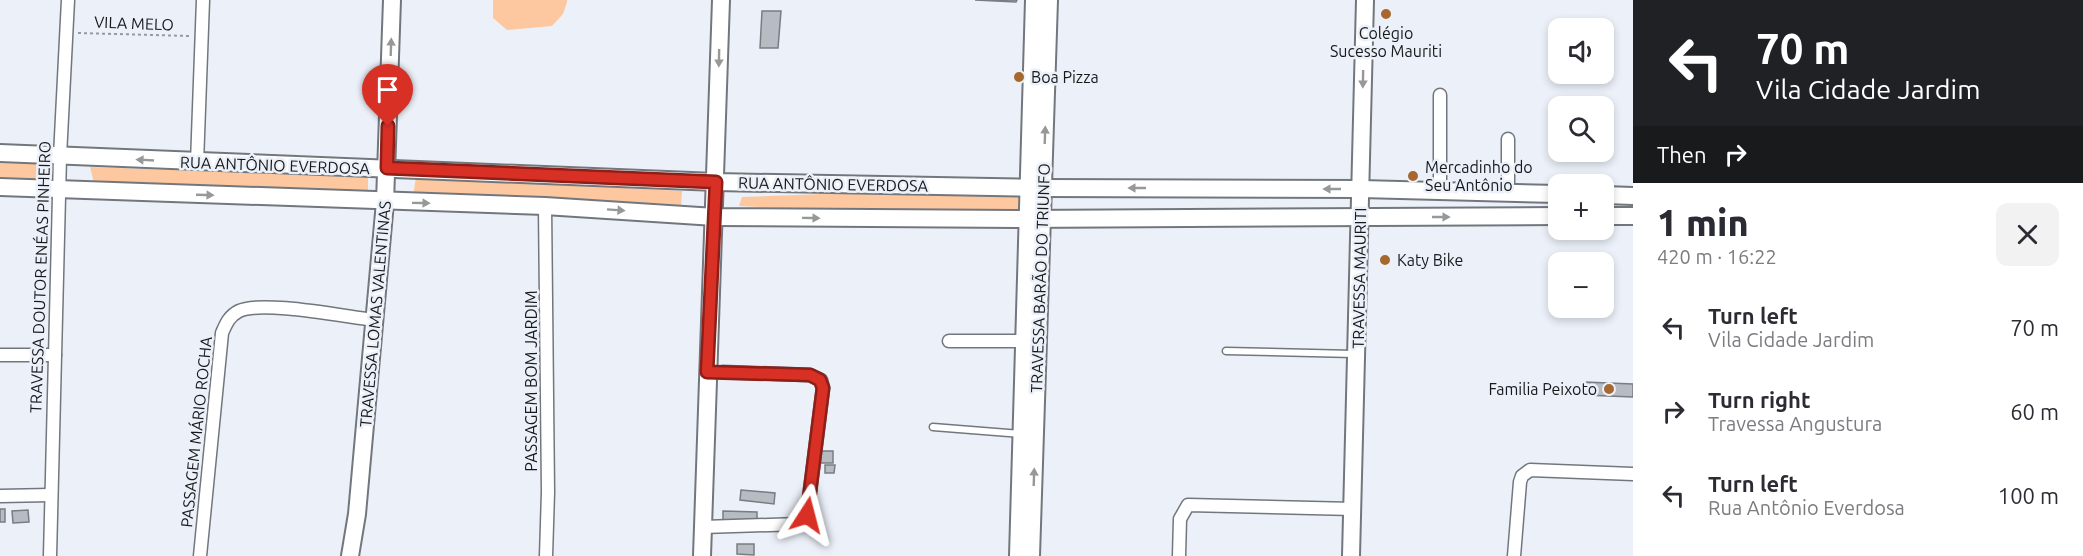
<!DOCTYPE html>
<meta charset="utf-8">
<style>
:root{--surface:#fff;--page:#f2f2f3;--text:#2b2b33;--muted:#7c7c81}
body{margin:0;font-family:Ubuntu,sans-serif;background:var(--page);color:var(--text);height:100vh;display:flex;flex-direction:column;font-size:22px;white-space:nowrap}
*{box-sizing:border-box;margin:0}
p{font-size:20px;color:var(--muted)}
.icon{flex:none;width:33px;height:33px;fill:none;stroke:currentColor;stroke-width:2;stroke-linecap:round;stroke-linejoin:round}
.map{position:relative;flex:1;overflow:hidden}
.panel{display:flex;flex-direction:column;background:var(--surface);width:450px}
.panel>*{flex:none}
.top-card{background:#202124;color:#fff;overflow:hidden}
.fabs{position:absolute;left:1548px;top:18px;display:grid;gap:12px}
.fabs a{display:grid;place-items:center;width:66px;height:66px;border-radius:12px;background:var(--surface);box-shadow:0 3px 9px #0003;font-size:30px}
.pin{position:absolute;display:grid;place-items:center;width:51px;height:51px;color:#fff;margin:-62px -26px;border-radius:50% 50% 50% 0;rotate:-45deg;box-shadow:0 0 6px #0007}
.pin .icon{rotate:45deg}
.me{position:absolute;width:66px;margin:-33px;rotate:9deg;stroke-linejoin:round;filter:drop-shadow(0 0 4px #0008)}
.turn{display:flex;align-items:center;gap:21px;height:126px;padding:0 24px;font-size:27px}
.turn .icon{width:78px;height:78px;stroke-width:2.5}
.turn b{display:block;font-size:42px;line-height:51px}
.then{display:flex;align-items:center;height:57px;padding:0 24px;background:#0003;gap:12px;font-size:22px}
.round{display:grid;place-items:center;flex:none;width:63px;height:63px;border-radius:12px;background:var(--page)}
.summary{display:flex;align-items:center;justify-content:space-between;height:102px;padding:0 24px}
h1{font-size:36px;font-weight:800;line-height:45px}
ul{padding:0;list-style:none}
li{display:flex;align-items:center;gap:18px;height:84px;padding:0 24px}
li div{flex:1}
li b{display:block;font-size:22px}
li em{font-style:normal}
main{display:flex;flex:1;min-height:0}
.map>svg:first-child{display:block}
.green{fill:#fdc89f}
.building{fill:#b7bcc3;stroke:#787c83;stroke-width:1.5}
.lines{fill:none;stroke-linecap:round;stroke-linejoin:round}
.lane-casing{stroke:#72777e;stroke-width:9}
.street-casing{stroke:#72777e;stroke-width:15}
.secondary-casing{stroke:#72777e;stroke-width:20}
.path{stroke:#969aa0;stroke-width:2;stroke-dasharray:3 3;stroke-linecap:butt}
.lane{stroke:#fff;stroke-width:6}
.street{stroke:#fff;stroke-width:12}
.secondary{stroke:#fff;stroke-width:16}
.oneway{fill:#979898}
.route-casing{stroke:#8d1f18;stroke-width:15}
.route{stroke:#d93025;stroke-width:10}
.poi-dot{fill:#a76830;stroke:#ecf1f9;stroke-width:2}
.labels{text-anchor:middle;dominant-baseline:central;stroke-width:5;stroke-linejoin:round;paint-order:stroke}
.street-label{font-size:16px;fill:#17191b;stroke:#ecf1f9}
.poi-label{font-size:16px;fill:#17191b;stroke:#ecf1f9;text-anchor:start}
</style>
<main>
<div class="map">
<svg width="1633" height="556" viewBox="0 0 1633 556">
<rect width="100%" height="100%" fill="#ecf1f9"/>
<g class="green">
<polygon points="493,0 567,0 567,2 563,14 552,26 507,30 493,18"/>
<polygon points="0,160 47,162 47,183 0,181"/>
<polygon points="90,167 368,177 368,194 94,183"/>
<polygon points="416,177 682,191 681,206 413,196"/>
<polygon points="1019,187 1021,219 739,206 742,197"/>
</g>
<g class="building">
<polygon points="975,0 1017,0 1016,2"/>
<polygon points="762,11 781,11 778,48 760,48"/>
<polygon points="1584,382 1633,384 1633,397 1584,395"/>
<rect x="818" y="451" width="15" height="12"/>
<polygon points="825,465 835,465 834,473 825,473"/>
<polygon points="741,490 775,493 774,504 740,500"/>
<rect x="0" y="509" width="5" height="13"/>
<polygon points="28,510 29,522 13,523 12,511"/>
<polygon points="723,511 757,512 757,521 723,520"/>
<polygon points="737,544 754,544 754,555 737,554"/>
</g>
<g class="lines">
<defs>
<g id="lane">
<polyline points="1226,351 1354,354"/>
<polyline points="933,427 1021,434"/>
</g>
<g id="street">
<polyline points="1440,95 1440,191"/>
<polyline points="197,163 203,0"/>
<polyline points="1508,193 1508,139"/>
<polyline points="545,206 548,492 546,556"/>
<polyline points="949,341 1024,341"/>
<polyline points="0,355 55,355"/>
<polyline points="0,496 51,495"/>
<polyline points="703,527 799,524 807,515 808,507 823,388 821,380 810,375 723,372"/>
<polyline points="50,556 60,156 68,0"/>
<path d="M200,556L222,333C226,324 229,316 239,311C262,300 346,317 375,320"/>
<polyline points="1179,556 1180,519 1188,505 1353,509"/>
<polyline points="1514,556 1520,482 1522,476 1530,470 1633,474"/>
</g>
<g id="secondary">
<polyline points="0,153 716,182 1043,188 1361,189 1558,194"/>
<polyline points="0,187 545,206 715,217 1021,219 1558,216"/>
<polyline points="1604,195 1633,196"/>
<polyline points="1604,216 1633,216"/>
<polyline points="350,556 357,514 385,202 392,0"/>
<polyline points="702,556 721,0"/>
<polyline points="1018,556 1034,0"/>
<polyline points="1031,556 1049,0"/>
<polyline points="1351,556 1365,0"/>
</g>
</defs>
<use href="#lane" class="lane-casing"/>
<use href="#street" class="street-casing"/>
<use href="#secondary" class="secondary-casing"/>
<polyline class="path" points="78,33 190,36"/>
<use href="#lane" class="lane"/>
<use href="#street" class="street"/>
<use href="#secondary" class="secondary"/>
</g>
<defs><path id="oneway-solid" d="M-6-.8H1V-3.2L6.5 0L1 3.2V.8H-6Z" transform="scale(1.5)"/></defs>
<g class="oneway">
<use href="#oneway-solid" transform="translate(391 47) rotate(-88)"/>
<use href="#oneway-solid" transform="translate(719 58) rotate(91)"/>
<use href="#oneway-solid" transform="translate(1363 79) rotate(91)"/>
<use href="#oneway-solid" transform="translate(1045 135) rotate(-88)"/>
<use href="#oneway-solid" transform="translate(145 160) rotate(-177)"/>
<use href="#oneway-solid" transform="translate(1137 188) rotate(-180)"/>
<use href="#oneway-solid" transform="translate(1332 189) rotate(-180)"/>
<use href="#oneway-solid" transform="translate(205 195) rotate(2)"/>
<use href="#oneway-solid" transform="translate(421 203) rotate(1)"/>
<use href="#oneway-solid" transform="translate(616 210) rotate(4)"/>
<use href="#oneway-solid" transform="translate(1441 217)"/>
<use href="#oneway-solid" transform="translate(811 218) rotate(1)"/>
<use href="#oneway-solid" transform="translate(1034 477) rotate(-88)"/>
</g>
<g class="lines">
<defs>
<polyline id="route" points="388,126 387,168 716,182 707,372 810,375 820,380 823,388 807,515"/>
</defs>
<use href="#route" class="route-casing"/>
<use href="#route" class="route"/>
</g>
<g class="poi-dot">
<circle cx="1386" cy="14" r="6"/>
<circle cx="1019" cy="77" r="6"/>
<circle cx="1413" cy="176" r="6"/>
<circle cx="1385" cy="260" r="6"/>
<circle cx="1609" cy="389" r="6"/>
</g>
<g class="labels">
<g class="street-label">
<text transform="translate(134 23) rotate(2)">VILA MELO</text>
<text transform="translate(275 165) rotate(2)">RUA ANTÔNIO EVERDOSA</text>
<text transform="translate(833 184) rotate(1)">RUA ANTÔNIO EVERDOSA</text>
<text transform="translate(40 277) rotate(-88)">TRAVESSA DOUTOR ENÉAS PINHEIRO</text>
<text transform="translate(1040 278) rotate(-88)">TRAVESSA BARÃO DO TRIUNFO</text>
<text transform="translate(1359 278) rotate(-89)">TRAVESSA MAURITI</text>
<text transform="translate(375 314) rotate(-85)">TRAVESSA LOMAS VALENTINAS</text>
<text transform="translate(531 381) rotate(-90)">PASSAGEM BOM JARDIM</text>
<text transform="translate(196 432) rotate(-84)">PASSAGEM MÁRIO ROCHA</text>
</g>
<g class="poi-label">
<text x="1386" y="33" text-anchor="middle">Colégio<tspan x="1386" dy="18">Sucesso Mauriti</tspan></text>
<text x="1031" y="77">Boa Pizza</text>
<text x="1425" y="167">Mercadinho do<tspan x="1425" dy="18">Seu Antônio</tspan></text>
<text x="1397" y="260">Katy Bike</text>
<text x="1597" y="389" text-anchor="end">Familia Peixoto</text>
</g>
</g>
</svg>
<div class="fabs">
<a><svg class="icon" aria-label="sound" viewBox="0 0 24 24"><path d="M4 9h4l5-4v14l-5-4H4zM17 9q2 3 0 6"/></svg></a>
<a><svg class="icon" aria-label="search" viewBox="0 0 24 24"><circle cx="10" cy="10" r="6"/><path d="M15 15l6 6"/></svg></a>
<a>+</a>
<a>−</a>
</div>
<div class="pin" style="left:388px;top:126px;background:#d93025"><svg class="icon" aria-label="arrive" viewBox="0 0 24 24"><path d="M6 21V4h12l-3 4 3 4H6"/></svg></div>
<svg class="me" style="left:807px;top:515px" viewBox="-20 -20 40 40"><path d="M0-17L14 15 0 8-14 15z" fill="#d93025" stroke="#fff" stroke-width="4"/></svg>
</div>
<section class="panel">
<div class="top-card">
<div class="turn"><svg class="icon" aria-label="left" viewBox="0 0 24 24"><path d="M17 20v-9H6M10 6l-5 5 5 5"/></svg><div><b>70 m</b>Vila Cidade Jardim</div></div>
<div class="then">Then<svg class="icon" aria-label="right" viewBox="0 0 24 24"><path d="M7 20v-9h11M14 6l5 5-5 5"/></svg></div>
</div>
<div class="summary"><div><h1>1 min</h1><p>420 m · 16:22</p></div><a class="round"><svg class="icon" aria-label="close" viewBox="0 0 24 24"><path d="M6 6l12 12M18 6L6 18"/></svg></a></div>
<ul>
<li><svg class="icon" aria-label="left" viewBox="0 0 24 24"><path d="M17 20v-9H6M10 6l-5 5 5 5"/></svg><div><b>Turn left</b><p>Vila Cidade Jardim</p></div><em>70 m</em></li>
<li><svg class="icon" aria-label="right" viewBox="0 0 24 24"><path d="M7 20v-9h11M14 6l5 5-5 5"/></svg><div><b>Turn right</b><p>Travessa Angustura</p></div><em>60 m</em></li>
<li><svg class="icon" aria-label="left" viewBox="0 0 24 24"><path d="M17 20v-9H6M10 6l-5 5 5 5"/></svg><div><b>Turn left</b><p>Rua Antônio Everdosa</p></div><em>100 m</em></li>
</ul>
</section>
</main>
